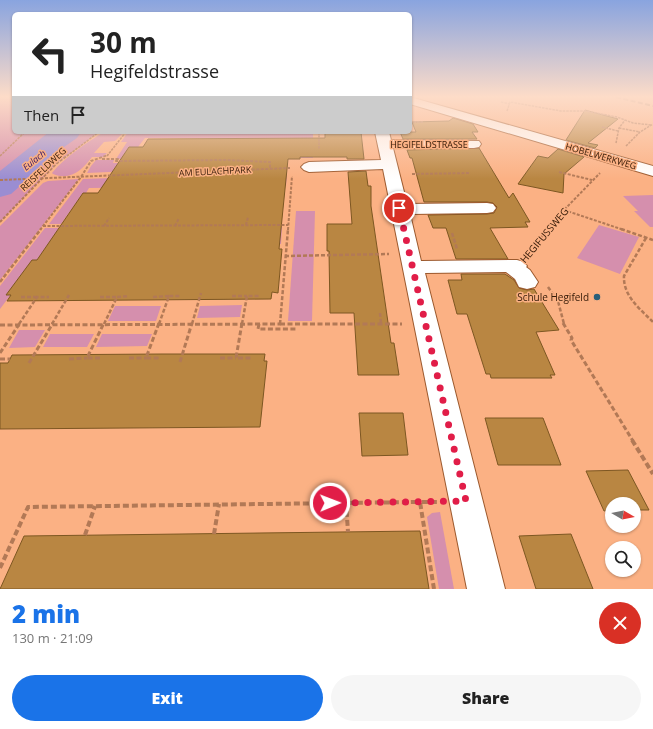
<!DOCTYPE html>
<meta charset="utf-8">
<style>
:root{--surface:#fff;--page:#f6f6f6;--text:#222;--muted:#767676;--accent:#1a73e8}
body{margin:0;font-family:"Open Sans",sans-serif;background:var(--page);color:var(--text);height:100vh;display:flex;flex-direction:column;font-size:15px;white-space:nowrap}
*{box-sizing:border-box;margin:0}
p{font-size:13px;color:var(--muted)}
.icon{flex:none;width:22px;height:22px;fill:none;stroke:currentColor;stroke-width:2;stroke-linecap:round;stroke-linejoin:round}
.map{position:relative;height:589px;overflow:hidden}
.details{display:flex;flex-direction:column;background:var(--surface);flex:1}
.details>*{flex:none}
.guide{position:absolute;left:12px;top:12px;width:400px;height:122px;border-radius:6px;box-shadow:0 1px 3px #0004;background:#fff;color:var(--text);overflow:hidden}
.needle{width:26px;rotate:99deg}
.fabs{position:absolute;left:605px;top:497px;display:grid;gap:8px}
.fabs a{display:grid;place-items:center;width:36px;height:36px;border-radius:50%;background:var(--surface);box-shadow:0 1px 3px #0004;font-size:20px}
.pin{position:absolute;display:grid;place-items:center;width:34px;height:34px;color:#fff;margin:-17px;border:2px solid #fff;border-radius:50%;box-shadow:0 1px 4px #0007}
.me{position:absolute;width:44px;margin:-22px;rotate:89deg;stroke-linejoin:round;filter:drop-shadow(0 0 3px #0008)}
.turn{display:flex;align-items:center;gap:14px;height:84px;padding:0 12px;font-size:18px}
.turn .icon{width:52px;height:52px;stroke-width:2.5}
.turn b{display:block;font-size:28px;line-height:34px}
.then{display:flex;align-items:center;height:38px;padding:0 12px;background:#0003;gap:8px;font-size:15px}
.round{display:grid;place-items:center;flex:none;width:42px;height:42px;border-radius:21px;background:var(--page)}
.headline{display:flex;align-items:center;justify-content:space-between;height:68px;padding:0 12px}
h1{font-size:24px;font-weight:800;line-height:30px;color:var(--accent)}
.button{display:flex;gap:8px;margin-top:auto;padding:8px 12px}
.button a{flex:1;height:46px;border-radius:24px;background:var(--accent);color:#fff;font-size:16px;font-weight:800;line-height:46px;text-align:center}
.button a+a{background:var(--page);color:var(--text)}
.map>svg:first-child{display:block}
.green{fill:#d58fad}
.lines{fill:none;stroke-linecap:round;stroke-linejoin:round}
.river{fill:#9a8dd2;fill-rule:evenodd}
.building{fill:#b98642;stroke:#7d5722}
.minor-casing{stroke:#9c592d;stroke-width:2}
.path-far4{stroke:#b27956;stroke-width:1.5;stroke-dasharray:2.5 1;stroke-linecap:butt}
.path-far3{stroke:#b27956;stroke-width:2;stroke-dasharray:3 1.5;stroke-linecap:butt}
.path-far2{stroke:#b27956;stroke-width:2.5;stroke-dasharray:4 2;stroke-linecap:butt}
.path-far1{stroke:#b27956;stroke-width:3;stroke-dasharray:5 2.5;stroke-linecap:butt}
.path{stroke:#b27956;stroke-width:4;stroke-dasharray:6 3;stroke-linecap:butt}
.minor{fill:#fff;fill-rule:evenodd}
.rail{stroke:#9c6948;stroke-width:2;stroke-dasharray:5 2.5;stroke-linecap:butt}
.route{stroke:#e11d48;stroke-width:7;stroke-dasharray:0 12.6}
.poi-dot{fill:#285f7a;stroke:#fbb184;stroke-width:1.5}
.labels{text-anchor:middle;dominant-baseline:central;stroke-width:3;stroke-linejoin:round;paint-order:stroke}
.far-street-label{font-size:9px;fill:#351a07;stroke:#fbb184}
.far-water-label{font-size:9px;font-style:italic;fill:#311466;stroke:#fbb184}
.street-label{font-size:10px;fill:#351a07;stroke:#fbb184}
.poi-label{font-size:10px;fill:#351a07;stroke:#fbb184;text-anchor:end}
</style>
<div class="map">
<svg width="653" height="589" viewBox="0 0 653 589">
<rect width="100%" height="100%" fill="#fbb184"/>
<g class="green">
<polygon points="0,97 14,97 14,132 99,132 56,164 0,222"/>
<path d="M104,132H124L115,141L104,142L94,153H107L103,157H92C82,170 71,181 53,174L52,173C65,157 86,143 104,132Z"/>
<polygon points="128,132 313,132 313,158 300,158 301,138 145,138 138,147 129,147 121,159 116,159 127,142 121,142"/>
<polygon points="96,160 114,160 113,163 225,162 263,165 87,173 91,166"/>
<polygon points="287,172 286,186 89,188 86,193 83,193 61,224 49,224 83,179"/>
<polygon points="79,179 0,280 0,226 43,183 48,181"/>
<polygon points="653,195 653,227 650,227 634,211 638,211 623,196"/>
<polygon points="296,211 315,211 312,321 288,321"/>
<polygon points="599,225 639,237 620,274 577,258"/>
<polygon points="282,227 281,244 49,244 0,309 0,286 45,228"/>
<polygon points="242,305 240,317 197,318 200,306"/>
<polygon points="115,306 161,306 156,321 108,321"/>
<polygon points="19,330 45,330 35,347 9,348"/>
<polygon points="50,334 94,334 87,347 43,347"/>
<polygon points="102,334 152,334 147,346 96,347"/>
<polygon points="440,512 454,589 439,589 427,517 432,513"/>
</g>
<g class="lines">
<polygon class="river" points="49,132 81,132 77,138 64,147 11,194 0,197 0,171"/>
</g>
<g class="building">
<polygon points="585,110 618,119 588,143 598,145 595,148 566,140"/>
<polygon points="453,118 473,124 478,132 472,132 477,139 403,139 400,132 416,132 412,122 449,121"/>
<polygon points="325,132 361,132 364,159 347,159 347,157 300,157 300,159 288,159 279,249 282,249 278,293 272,292 271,299 7,301 11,295 6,295 32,260 37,260 83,193 98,193 129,147 143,147 148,139 325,138"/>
<polygon points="479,148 509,198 513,193 530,222 525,222 528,227 490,228 508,259 456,259 446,228 433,228 428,215 487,214 494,213 497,207 493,203 487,202 424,202 412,158 410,158 407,150"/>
<polygon points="558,149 584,157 564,174 563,193 518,184 538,156 548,158"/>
<polygon points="366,171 368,186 371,186 371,206 391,343 394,343 399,375 358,375 354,313 330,313 329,251 327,251 327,224 352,224 348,172"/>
<polygon points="461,274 505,274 514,280 519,288 527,290 534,289 559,330 536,332 555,375 550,375 552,378 491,378 490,374 486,374 467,314 457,314 448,280 462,280"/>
<polygon points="162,354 265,354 264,361 267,361 260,427 0,429 0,363 8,363 12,355"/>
<polygon points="359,413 403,413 408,455 362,456"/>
<polygon points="485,418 543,418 561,465 498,465"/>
<polygon points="628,470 649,510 634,510 634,504 612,504 612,510 604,511 586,471"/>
<polygon points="420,531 429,589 0,589 24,536"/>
<polygon points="571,534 593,589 536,589 519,536"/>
</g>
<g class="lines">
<defs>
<g id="minor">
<polygon points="410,97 653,166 653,176 410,104"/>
<polygon points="375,132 389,132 391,140 479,141 481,144 479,147 474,148 393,148 407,204 487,203 493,204 496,208 493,212 487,213 410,214 421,261 517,260 524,262 527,266 526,267 530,270 538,282 535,287 527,289 519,287 515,279 506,272 425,273 505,589 467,589 383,169 309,172 304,170 301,167 304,164 309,162 381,160"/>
</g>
</defs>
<use href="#minor" class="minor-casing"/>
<g class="path-far4">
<polyline points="501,102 510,104"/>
<polyline points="507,111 510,102 561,111 586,111 617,117 633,123 651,125"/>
<polyline points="410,122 423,122"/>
<polyline points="602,127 618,131"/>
<polyline points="619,128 640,132"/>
<polyline points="319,132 319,149"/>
<polyline points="616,143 619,128 625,120"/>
<polyline points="626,146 640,132 653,124"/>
<polyline points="0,156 25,132"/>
<polyline points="67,156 99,132"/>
<polyline points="107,156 126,132"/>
</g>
<g class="path-far3">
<polyline points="102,159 118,159 116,161 226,160 270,162 270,169"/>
<polyline points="559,172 592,180"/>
<polyline points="412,174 470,173"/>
<polyline points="0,180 290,168"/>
<polyline points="564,210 624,230"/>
<polyline points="0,222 56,164 68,155"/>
<polyline points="246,225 248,217"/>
<polyline points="43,226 288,225"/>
<polyline points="104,226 109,218"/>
<polyline points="175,226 179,218"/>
<polyline points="40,230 81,177 91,161 108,155"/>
<polyline points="288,230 292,176"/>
<polyline points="547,230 564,210 600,173"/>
</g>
<g class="path-far2">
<polyline points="621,229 653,240"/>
<polyline points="452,233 457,249"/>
<path d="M646,238L624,276C623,296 640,309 653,322"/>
<polyline points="529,252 548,229"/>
<polyline points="285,256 389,254"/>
<polyline points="0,282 41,229"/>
<polyline points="548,287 558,301 564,324"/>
<polyline points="232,296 247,296"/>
<polyline points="21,297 37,297"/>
<polyline points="100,297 117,297"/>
<polyline points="153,297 169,296"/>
<polyline points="380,313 381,324"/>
<polyline points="19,324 37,297 49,297"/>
<polyline points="52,324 69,295"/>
<polyline points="104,324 117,297 129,296"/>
<polyline points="159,324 169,296 181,296"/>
<polyline points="192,324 201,293"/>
<polyline points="242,324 247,296 260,296"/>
<polyline points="280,324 288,229"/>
</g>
<g class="path-far1">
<polyline points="159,323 146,358 160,358"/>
<polyline points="242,323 236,358 251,358"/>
<polyline points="563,323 572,338 571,340 633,441"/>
<polyline points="259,324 258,329 297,329"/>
<polyline points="280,324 402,324"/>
<polyline points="0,325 280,324 280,323"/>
<polyline points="0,353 20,323"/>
<polyline points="100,358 87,358 104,323"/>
<polyline points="129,358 146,358"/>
<polyline points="220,358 236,358"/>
<polyline points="0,359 10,359"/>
<polyline points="69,359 87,358"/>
<polyline points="180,362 192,323"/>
<polyline points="29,363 53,323"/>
</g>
<g class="path">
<polyline points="632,440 653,474"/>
<polyline points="346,502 348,532"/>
<polyline points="214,534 219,504"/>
<polyline points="85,535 95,506"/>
<polyline points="0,568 28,507 420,502"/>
<polyline points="434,589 420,502 437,502"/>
</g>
<use href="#minor" class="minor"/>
<polyline class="rail" points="616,97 653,106"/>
</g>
<linearGradient id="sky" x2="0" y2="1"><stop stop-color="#89a4df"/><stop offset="0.54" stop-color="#fddcc8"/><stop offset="1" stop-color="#fddcc8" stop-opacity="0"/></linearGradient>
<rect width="653" height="179" fill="url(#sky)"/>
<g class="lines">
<polyline class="route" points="330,503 466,501 399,208"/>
</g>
<circle class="poi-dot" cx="597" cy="297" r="4"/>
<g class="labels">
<g class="far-street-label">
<text x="429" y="144">HEGIFELDSTRASSE</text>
<text transform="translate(601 156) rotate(16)">HOBELWERKWEG</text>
<text transform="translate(43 169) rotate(-43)">REISFELDWEG</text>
<text transform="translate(215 171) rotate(-3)">AM EULACHPARK</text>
</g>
<g class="far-water-label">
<text transform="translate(34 160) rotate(-39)">Eulach</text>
</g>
<g class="street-label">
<text transform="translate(544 235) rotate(-50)">HEGIFUSSWEG</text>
</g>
<g class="poi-label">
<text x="589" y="297">Schule Hegifeld</text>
</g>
</g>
</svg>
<div class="fabs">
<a><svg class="needle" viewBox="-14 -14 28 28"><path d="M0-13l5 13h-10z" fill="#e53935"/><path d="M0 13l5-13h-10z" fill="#767676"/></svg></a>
<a><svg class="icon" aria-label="search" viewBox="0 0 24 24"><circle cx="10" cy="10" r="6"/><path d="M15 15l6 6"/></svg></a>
</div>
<div class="pin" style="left:399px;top:208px;background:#d93025"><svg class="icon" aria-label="arrive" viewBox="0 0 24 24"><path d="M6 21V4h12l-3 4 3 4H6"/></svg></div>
<svg class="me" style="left:330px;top:503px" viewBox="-20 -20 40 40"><circle r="17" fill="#e11d48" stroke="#fff" stroke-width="3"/><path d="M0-11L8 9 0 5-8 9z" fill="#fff"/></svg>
<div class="guide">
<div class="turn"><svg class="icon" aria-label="left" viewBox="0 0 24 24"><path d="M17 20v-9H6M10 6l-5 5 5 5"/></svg><div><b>30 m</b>Hegifeldstrasse</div></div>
<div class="then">Then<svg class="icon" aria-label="arrive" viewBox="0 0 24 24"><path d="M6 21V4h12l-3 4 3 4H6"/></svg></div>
</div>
</div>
<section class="details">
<div class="headline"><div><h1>2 min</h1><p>130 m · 21:09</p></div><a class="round" style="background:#d93025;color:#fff"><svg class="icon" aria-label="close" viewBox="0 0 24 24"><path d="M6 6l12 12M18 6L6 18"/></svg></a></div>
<div class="button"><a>Exit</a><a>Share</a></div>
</section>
